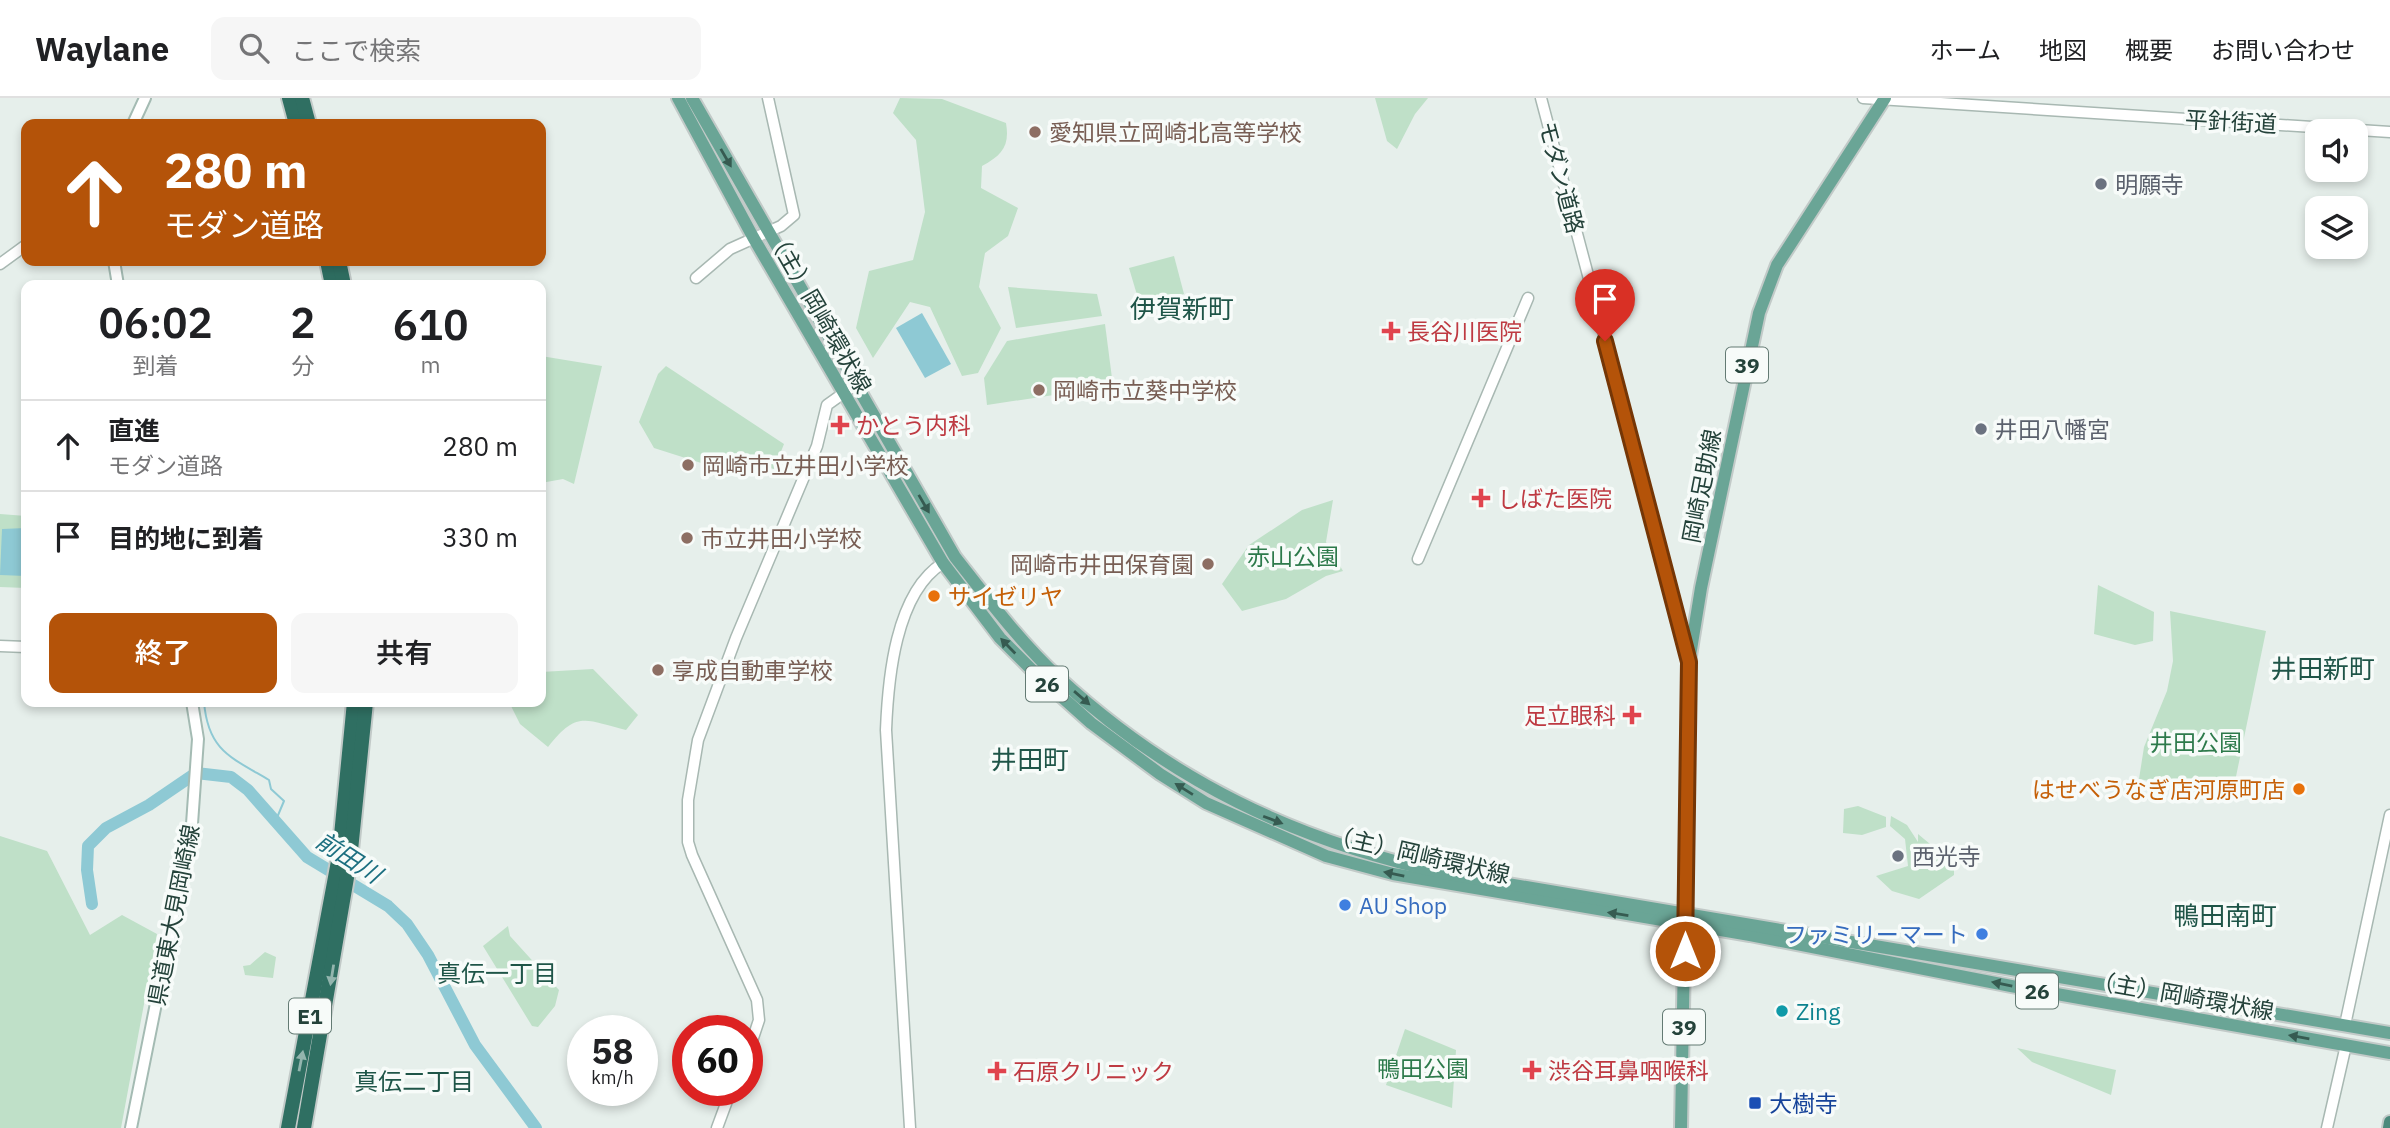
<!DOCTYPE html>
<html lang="ja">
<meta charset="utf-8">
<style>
:root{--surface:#fff;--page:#f6f6f6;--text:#202124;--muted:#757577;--line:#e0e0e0;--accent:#b45309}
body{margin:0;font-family:"IBM Plex Sans","Noto Sans JP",sans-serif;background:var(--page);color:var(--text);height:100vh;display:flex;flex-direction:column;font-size:26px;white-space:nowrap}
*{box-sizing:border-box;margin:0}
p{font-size:23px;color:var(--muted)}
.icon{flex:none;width:38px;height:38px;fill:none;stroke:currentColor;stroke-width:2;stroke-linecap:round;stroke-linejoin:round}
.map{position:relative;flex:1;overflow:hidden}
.drawer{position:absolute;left:21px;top:182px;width:525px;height:427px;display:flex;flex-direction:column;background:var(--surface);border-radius:14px;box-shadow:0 4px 10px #0003}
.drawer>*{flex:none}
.hud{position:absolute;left:21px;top:21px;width:525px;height:147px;border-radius:14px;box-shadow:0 4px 10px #0003;background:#b45309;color:#fff;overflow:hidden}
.buttons{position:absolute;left:2305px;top:21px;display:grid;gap:14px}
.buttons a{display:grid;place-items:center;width:63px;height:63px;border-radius:14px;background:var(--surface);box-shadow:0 4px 10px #0003;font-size:35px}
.speed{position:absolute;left:567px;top:917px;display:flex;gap:14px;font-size:35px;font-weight:700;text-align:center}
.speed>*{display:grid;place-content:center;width:91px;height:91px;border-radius:50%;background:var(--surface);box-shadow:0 4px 10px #0003;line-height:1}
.speed small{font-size:18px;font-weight:400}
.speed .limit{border:10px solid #d22;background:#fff;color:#111}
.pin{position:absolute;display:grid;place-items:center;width:60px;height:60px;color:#fff;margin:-72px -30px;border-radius:50% 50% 50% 0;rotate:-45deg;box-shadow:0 0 7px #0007}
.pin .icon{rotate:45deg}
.me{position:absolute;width:77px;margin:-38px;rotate:0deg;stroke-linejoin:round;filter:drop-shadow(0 0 5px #0008)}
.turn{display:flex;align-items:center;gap:24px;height:147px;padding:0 28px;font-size:32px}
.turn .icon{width:91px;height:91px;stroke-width:2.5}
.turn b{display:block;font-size:49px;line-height:60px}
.eta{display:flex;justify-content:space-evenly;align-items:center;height:119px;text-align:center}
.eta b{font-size:42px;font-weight:600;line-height:49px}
.cta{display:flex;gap:14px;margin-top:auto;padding:14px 28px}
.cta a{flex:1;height:80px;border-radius:14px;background:var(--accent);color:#fff;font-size:28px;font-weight:600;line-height:80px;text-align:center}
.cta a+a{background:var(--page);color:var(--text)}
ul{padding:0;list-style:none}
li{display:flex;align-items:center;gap:21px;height:91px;padding:0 28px;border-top:2px solid var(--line)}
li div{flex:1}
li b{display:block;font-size:26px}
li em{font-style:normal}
header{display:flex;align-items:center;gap:42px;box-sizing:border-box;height:98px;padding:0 35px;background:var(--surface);border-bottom:2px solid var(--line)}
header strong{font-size:33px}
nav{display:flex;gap:38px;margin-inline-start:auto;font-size:24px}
.search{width:490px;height:63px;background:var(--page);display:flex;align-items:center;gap:18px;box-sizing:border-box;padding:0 24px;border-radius:14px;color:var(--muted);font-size:26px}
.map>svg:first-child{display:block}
.green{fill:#bfe0c8}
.water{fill:#8ec9d4}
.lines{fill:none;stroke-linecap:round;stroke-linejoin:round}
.stream{stroke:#8ec9d4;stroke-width:2}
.river{stroke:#8ec9d4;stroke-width:12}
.tertiary-casing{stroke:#a8b8b2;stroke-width:13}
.secondary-casing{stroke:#a4bbb3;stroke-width:14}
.primary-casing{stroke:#c2cac8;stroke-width:16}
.trunk-casing{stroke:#c2cac8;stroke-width:16}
.motorway-casing{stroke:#c2cac8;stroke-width:18}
.tertiary{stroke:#fff;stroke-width:10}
.secondary{stroke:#fff;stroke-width:10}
.primary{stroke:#6aa596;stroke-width:12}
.trunk{stroke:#4c8a7c;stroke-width:12}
.motorway{stroke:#2f6f62;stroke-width:14}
.oneway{fill:#365b51}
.oneway2{fill:#93b5ae}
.route-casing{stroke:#753606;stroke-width:18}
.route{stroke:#b45309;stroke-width:12}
.education-dot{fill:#8d6e63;stroke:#f7fbf9;stroke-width:2.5}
.worship-dot{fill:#6b7280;stroke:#f7fbf9;stroke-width:2.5}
.health-dot{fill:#e0444e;stroke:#f7fbf9;stroke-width:2.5}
.food-dot{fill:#e8710a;stroke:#f7fbf9;stroke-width:2.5}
.shop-dot{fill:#3f7fe0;stroke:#f7fbf9;stroke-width:2.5}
.culture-dot{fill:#0f9aa8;stroke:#f7fbf9;stroke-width:2.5}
.transit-dot{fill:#1a4fb4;stroke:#f7fbf9;stroke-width:2.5}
.labels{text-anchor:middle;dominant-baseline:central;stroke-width:7;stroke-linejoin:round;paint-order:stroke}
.shield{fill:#f7fbf9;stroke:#637a73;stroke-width:2}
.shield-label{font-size:21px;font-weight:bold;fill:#24423a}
.street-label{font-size:23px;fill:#24423a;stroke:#f7fbf9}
.education-label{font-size:23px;fill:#785e54;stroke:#f7fbf9;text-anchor:start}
.worship-label{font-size:23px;fill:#5b616d;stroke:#f7fbf9;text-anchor:start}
.health-label{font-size:23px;fill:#be3a42;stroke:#f7fbf9;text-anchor:start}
.park-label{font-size:23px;fill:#2d7a4b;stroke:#f7fbf9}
.food-label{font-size:23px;fill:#c56008;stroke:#f7fbf9;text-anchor:start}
.shop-label{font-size:23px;fill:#366cbe;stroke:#f7fbf9;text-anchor:start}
.culture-label{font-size:23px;fill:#0d838f;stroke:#f7fbf9;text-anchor:start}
.transit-label{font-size:23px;fill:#164399;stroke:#f7fbf9;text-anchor:start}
.water-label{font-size:24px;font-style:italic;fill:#1c6f80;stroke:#f7fbf9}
.neighbourhood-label{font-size:24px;fill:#1f5548;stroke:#f7fbf9}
.quarter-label{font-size:26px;fill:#1f5548;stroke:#f7fbf9}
</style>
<header>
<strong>Waylane</strong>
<div class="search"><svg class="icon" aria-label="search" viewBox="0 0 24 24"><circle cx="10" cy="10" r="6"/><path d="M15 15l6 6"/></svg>ここで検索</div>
<nav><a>ホーム</a><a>地図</a><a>概要</a><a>お問い合わせ</a></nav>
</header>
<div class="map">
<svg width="2390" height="1030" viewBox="0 0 2390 1030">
<rect width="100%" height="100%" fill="#e6efeb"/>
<g class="green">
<path d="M900,0L942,1L1006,25C1010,48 1002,57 982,68L981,90L1018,110L1008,138L985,155L979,189L1001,230L978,275L962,278L930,209L910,204L873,260L856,230L869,173L913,162L925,114L916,42L893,15Z"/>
<polygon points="1375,0 1428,0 1415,16 1397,51 1387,43"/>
<polygon points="1174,158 1184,196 1140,207 1129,170"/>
<polygon points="1008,189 1097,196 1102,218 1016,230"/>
<polygon points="1105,226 1113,288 987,307 984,280 1007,243"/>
<polygon points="541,258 602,268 574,386 563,381 541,385"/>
<polygon points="666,268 784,346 774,371 759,367 742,378 654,350 639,324 658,276"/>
<polygon points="1333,402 1326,444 1343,473 1326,478 1286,501 1242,513 1222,486 1249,447 1302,412"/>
<polygon points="0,416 26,418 26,490 0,489"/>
<polygon points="2098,487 2154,514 2153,543 2135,547 2094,536"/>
<polygon points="2170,513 2266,533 2232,698 2139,681 2144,649 2167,593 2173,563"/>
<path d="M593,571L638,617L626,632C585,622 577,612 548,649L520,626L510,606L541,604V574Z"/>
<polygon points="1858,708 1886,719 1886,729 1862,737 1843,735 1844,711"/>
<polygon points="1891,718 1907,727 1918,744 1918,736 1954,766 1954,777 1919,801 1892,793 1876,778 1908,768 1905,741 1890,728"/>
<polygon points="0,738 47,753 90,837 122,817 157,836 121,1030 0,1030"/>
<polygon points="508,828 510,838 559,892 555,908 538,929 532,928 483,848"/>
<polygon points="265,854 276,859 273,880 245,877 243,868 250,867"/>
<polygon points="1405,931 1456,952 1452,1010 1386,987"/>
<polygon points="2017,950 2116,972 2111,997 2032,964"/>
</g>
<g class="water">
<polygon points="922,215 951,266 925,280 896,230"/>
<polygon points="26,430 26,478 0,477 2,431"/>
</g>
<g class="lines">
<path class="stream" d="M204,604C208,652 230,659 269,682L271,691L284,703L276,722"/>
<polyline class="river" points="92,806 87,772 88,748 106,730 149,707 196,675 231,679 248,692 307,759 388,808 407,826 428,857 475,947 536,1030"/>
<defs>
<g id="tertiary">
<polyline points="1541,0 1688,554"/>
<polyline points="1863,0 2390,34"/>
<polyline points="0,166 26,147"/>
<polyline points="696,180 730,151 781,128 794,117 768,0"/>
<polyline points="1418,461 1528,200"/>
<polyline points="0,548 26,549"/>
<polyline points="2345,927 2390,717"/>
<polyline points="747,958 759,922 757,902 692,757 688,744 688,702 698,642 736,540 817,348 827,307 848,292"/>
<polyline points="717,1030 731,992"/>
<path d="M910,1030L886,632C888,582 895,495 943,465"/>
<polyline points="2327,1030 2346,947"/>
</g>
<g id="secondary">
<polyline points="133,26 145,0"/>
<polyline points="114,163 118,187"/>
<polyline points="131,1030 192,726 198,641 192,604"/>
</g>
<g id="primary">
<polyline points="678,0 753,139 943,465 1000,540 1034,574 1091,625 1160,676 1206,705 1326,758 1393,776 1750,837 2011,888 2390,955"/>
<path d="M692,0L955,459C988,501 1020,544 1059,580C1172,684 1295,742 1443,775L2390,935"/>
<polyline points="1681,1030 1689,564 1701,490 1759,215 1777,167 1885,0"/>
</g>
<polyline id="trunk" points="2389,1030 2390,1024"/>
<g id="motorway">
<polyline points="289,0 296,26"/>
<polyline points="302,0 309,26"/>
<polyline points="327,163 332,187"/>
<polyline points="339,163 344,187"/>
<polyline points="288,1030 339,758 354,604"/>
<polyline points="304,1030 350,762 366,604"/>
</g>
</defs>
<use href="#tertiary" class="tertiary-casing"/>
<use href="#secondary" class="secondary-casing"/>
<use href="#primary" class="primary-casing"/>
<use href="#trunk" class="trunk-casing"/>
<use href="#motorway" class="motorway-casing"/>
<use href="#tertiary" class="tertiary"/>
<use href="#secondary" class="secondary"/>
<use href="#primary" class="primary"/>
<use href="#trunk" class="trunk"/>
<use href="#motorway" class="motorway"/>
</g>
<defs><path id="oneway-solid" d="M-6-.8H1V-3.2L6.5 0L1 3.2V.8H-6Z" transform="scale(1.75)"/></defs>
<g class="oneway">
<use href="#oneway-solid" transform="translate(726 60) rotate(60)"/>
<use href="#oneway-solid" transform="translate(924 406) rotate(60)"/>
<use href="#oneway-solid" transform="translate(1008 548) rotate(-134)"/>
<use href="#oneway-solid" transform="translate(1082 600) rotate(41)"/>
<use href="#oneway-solid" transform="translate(1184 691) rotate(-148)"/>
<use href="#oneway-solid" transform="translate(1273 722) rotate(21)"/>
<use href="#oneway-solid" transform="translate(1394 776) rotate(-168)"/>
<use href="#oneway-solid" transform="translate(1618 816) rotate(-171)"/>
<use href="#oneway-solid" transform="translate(2002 886) rotate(-169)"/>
<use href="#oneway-solid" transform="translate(2299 939) rotate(-170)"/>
</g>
<g class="oneway2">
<use href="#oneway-solid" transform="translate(332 877) rotate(99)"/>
<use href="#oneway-solid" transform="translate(301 963) rotate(-79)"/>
</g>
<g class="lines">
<defs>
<polyline id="route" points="1605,243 1689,564 1685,853"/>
</defs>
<use href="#route" class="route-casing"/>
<use href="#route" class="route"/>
</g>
<g class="education-dot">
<circle cx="1035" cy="34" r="7"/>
<circle cx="1039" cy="292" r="7"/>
<circle cx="688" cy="367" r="7"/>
<circle cx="687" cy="440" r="7"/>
<circle cx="1208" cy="466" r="7"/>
<circle cx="658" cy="572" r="7"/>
</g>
<g class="worship-dot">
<circle cx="2101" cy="86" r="7"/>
<circle cx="1981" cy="331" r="7"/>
<circle cx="1898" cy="758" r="7"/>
</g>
<g class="health-dot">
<path d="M1387.5 222.5h7v7h7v7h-7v7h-7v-7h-7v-7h7z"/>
<path d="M836.5 316.5h7v7h7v7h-7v7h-7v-7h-7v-7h7z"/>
<path d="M1477.5 389.5h7v7h7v7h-7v7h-7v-7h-7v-7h7z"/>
<path d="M1628.5 606.5h7v7h7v7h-7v7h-7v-7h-7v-7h7z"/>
<path d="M1528.5 961.5h7v7h7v7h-7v7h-7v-7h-7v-7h7z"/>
<path d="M993.5 962.5h7v7h7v7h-7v7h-7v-7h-7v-7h7z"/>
</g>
<g class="food-dot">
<circle cx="934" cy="498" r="7"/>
<circle cx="2299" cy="691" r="7"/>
</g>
<g class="shop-dot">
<circle cx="1345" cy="807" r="7"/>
<circle cx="1982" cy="836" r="7"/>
</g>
<circle class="culture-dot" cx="1782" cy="913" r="7"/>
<rect class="transit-dot" x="1748" y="998" width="14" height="14" rx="3.5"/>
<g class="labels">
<g class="shield">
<rect x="1726" y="249.5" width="42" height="35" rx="5"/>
<rect x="1026" y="568.5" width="42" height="35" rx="5"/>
<rect x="2016" y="875.5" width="42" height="35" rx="5"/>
<rect x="289" y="900.5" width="42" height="35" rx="5"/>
<rect x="1663" y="911.5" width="42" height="35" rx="5"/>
</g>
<g class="shield-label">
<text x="1747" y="267">39</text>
<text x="1047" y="586">26</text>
<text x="2037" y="893">26</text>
<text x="310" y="918">E1</text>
<text x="1684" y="929">39</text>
</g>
<g class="street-label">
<text transform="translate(2231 23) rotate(3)">平針街道</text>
<text transform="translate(1562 79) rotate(75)">モダン道路</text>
<text transform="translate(820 213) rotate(60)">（主）岡崎環状線</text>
<text transform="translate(1701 388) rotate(-79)">岡崎足助線</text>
<text transform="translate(1420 756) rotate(13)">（主）岡崎環状線</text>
<text transform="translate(173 817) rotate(-79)">県道東大見岡崎線</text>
<text transform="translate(2183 897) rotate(10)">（主）岡崎環状線</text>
</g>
<g class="education-label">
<text x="1049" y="34">愛知県立岡崎北高等学校</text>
<text x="1053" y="292">岡崎市立葵中学校</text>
<text x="702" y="367">岡崎市立井田小学校</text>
<text x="701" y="440">市立井田小学校</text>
<text x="1194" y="466" text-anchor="end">岡崎市井田保育園</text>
<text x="672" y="572">享成自動車学校</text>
</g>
<g class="worship-label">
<text x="2115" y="86">明願寺</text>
<text x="1995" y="331">井田八幡宮</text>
<text x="1912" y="758">西光寺</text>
</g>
<g class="health-label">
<text x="1407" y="233">長谷川医院</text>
<text x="856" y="327">かとう内科</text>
<text x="1497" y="400">しばた医院</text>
<text x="1616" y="617" text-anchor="end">足立眼科</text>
<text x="1548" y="972">渋谷耳鼻咽喉科</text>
<text x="1013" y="973">石原クリニック</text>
</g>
<g class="park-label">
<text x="1293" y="458">赤山公園</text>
<text x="2196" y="644">井田公園</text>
<text x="1423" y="970">鴨田公園</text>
</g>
<g class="food-label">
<text x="948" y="498">サイゼリヤ</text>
<text x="2285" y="691" text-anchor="end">はせべうなぎ店河原町店</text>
</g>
<g class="shop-label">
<text x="1359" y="807">AU Shop</text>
<text x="1968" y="836" text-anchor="end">ファミリーマート</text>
</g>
<g class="culture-label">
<text x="1796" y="913">Zing</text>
</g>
<g class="transit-label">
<text x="1769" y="1005">大樹寺</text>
</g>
<g class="water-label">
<text transform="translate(349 759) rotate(33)">前田川</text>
</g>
<g class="neighbourhood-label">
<text x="497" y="875">真伝一丁目</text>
<text x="414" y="983">真伝二丁目</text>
</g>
<g class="quarter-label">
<text x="1182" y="210">伊賀新町</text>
<text x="2323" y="570">井田新町</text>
<text x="1030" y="661">井田町</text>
<text x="2225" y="817">鴨田南町</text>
</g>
</g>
</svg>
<div class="buttons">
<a><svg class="icon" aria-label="sound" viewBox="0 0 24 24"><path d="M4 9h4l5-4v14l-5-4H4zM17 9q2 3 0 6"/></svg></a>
<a><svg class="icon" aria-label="layers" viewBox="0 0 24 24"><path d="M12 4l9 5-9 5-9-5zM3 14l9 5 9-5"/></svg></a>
</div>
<div class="speed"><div>58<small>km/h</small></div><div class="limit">60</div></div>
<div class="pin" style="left:1605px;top:243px;background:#d93025"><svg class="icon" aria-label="arrive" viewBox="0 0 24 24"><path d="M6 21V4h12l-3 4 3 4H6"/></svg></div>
<svg class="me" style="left:1685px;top:853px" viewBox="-20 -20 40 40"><circle r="17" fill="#b45309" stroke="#fff" stroke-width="3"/><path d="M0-11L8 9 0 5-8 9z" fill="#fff"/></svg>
<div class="hud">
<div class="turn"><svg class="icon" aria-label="ahead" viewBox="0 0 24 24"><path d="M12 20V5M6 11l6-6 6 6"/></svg><div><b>280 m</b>モダン道路</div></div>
</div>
<section class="drawer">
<div class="eta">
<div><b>06:02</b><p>到着</p></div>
<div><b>2</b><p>分</p></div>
<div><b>610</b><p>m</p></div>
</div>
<ul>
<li><svg class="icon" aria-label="ahead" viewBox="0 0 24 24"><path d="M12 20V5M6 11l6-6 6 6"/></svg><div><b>直進</b><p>モダン道路</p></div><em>280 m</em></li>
<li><svg class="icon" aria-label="arrive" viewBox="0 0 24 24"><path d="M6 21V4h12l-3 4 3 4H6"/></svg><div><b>目的地に到着</b></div><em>330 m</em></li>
</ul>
<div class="cta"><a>終了</a><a>共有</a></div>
</section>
</div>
